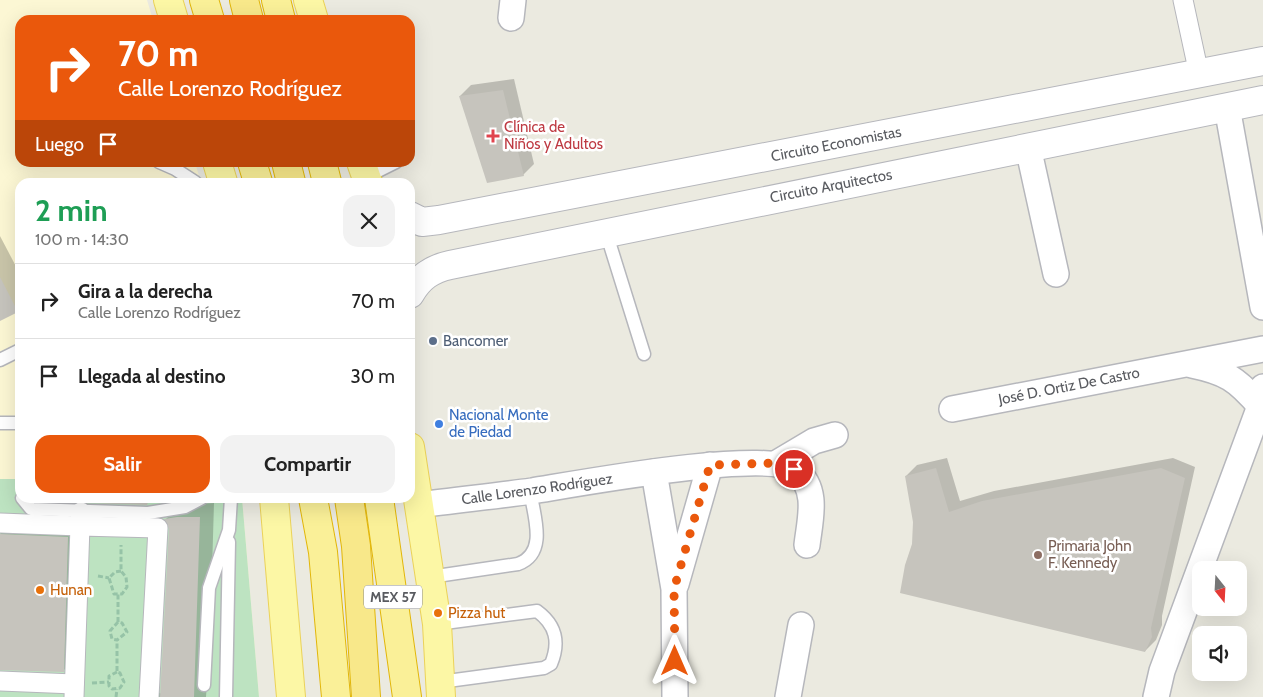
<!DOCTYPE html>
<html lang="es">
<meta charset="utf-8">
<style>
:root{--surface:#fff;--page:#f2f2f2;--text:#222;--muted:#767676;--line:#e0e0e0;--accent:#ea580c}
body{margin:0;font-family:Cabin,sans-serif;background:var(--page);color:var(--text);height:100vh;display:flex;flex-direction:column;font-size:19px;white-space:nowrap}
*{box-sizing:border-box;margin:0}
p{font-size:16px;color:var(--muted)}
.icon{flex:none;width:28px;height:28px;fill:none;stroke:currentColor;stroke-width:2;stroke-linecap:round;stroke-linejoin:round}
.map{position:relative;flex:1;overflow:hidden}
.drawer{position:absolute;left:15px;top:178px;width:400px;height:325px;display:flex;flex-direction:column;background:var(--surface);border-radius:15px;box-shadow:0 5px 20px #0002}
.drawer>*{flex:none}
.banner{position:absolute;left:15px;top:15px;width:400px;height:152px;border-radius:15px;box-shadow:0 5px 20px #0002;background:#ea580c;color:#fff;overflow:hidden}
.needle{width:32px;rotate:162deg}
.controls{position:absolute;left:1192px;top:561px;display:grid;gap:10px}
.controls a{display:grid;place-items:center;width:55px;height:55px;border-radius:10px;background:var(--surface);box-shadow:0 5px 20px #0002;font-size:25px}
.pin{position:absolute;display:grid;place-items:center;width:42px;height:42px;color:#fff;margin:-21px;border:2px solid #fff;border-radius:50%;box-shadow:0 1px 5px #0007}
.me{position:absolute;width:55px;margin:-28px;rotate:0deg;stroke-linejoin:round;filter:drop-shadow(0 0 4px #0008)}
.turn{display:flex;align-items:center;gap:18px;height:105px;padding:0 20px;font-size:22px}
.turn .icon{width:65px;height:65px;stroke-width:2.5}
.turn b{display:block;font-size:35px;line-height:42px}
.then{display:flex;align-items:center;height:48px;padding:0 20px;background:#0003;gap:10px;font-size:19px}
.round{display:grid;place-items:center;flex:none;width:52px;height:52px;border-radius:15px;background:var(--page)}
.summary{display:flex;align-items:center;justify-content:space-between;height:85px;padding:0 20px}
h1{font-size:30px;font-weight:800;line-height:38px;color:#1e9e55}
.button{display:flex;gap:10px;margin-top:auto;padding:10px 20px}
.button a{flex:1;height:58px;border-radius:15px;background:var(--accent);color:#fff;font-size:20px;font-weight:800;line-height:58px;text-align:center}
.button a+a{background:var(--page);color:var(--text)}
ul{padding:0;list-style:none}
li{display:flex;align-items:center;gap:15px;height:75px;padding:0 20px;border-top:1px solid var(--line)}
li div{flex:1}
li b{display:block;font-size:19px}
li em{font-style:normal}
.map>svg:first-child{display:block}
.commercial{fill:#fcf7d4}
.green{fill:#bde3c1}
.shadow{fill:#0003}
.building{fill:#c6c4bd}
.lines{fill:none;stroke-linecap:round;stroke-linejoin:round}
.service-casing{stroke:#b6b7bc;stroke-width:15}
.pedestrian-casing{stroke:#b6b7bc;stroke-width:21}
.minor-casing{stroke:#b6b7bc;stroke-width:28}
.tertiary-casing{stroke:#b6b7bc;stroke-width:30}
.primary-casing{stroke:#ebd259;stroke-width:30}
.trunk-casing{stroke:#e2b609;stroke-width:30}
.motorway-casing{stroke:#e2b609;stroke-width:30}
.path{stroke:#96c3a7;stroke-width:3;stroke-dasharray:5 2.5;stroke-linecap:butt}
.service{stroke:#fff;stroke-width:12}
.pedestrian{stroke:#fff;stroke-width:19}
.minor{stroke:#fff;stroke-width:25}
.tertiary{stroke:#fff;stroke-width:28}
.primary{stroke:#fcf7a5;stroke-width:28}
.trunk{stroke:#faf098;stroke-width:28}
.motorway{stroke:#f8e88a;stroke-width:28}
.route{stroke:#ea580c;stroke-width:9;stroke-dasharray:0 16.2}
.health-dot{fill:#e0444e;stroke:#fff;stroke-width:2}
.service-dot{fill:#5c6f8a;stroke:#fff;stroke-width:2}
.shop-dot{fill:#3f7fe0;stroke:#fff;stroke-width:2}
.education-dot{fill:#8d6e63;stroke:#fff;stroke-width:2}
.food-dot{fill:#e8710a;stroke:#fff;stroke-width:2}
.labels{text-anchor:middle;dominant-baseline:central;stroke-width:5;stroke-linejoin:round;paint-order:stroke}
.shield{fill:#fff;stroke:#8b8c90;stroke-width:1}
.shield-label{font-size:14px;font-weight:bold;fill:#595b60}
.health-label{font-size:15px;fill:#be3a42;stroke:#fff;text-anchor:start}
.street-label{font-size:15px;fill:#595b60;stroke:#fff}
.service-label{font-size:15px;fill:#4e5e75;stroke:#fff;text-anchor:start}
.shop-label{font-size:15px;fill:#366cbe;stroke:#fff;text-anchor:start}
.education-label{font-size:15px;fill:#785e54;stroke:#fff;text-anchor:start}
.food-label{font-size:15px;fill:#c56008;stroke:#fff;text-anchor:start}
</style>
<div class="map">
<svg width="1263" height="697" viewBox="0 0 1263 697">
<rect width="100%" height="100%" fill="#ebeae0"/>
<polygon class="commercial" points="0,0 147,0 153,20 20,20 20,162 195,163 201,182 20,182 20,498 242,498 259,697 0,697"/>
<polygon class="green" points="0,479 20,479 20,498 242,498 259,697 0,697"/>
<g class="shadow">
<polygon points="514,79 534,164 523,175 460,96 471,85"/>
<polygon points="0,236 20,274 20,308 0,319"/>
<polygon points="947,458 960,501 994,491 1173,458 1195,467 1162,616 1162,625 1156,640 1145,651 913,545 914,522 906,476 917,465"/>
<polygon points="89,498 155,498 149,503 88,501"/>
<polygon points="214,503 210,639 206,697 143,697 157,692 162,694 170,528 166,519 180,505"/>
<polygon points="14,520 82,523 77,657 63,671 0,669 0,534"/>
</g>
<g class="building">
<polygon points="503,90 524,176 487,183 459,96"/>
<polygon points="0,277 18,312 0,321"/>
<polygon points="936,468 949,512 982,501 1161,468 1185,478 1151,628 1152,637 1145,652 900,593 905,565 912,544 913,522 905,476"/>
<polygon points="87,498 150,498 147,505 87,503"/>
<polygon points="177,517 200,517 194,697 160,697 169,529 164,519"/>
<polygon points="0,534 68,537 64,672 0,670"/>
</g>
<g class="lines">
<defs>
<g id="service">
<polyline points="159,162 175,169 195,182"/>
<polyline points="366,177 396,162"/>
<polyline points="606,232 644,354"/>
<polyline points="0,360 20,350"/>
<polyline points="0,423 20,423"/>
<polyline points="22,498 31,509 148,513 185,507 202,498"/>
<path d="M430,577L518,564C548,553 534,516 530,491"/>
<path d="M437,624L537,611C556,625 560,642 551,664L544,668L440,682"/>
<polyline points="204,685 209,588 229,530 231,498"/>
<polyline points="226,697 229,542"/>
</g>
<g id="pedestrian">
<polyline points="1183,0 1199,74"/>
<polyline points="0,523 80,526 81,512"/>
<polyline points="0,681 74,684"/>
<polyline points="74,697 80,526 158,528 149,697"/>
</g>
<g id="minor">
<polyline points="511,18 513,0"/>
<polyline points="1227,107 1263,307"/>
<polyline points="1028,147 1056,274"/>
<path d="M1192,365C1226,372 1237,379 1260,406"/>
<polyline points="952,409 1263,349"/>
<polyline points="777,463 814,441 835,435"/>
<polyline points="654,472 674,589 675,697"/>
<path d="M419,505C457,500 495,496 532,491C576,484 768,448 796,471C819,489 810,519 807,545"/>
<polyline points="676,584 710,465"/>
<polyline points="788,697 801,625"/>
<polyline points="1156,697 1162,671 1260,406 1263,387"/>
</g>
<g id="tertiary">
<polyline points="410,216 422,222 439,220 1263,61"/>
<path d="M410,294C419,278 431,269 450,265L1263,100"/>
</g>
<g id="primary">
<polyline points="168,0 174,20"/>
<polyline points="308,0 314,20"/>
<polyline points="217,162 223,182"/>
<polyline points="361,162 368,182"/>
<polyline points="410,447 437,624 441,697"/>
<polyline points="274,498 291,697"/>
</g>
<g id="trunk">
<polyline points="204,0 210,20"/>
<polyline points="276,0 281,20"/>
<polyline points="252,162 258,182"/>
<polyline points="322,162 327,182"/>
<polyline points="313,498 323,552 336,697"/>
<polyline points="379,498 407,697"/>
</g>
<g id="motorway">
<polyline points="244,0 249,20"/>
<polyline points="286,162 291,182"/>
<polyline points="349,498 356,546 366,697"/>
</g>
</defs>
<use href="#service" class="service-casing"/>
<use href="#pedestrian" class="pedestrian-casing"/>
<use href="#minor" class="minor-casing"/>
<use href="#tertiary" class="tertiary-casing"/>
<use href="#primary" class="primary-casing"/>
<use href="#trunk" class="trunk-casing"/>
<use href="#motorway" class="motorway-casing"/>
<g class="path">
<polyline points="121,571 115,572 109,578 114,594 122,594 127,587 126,577 121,571 121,545"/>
<polyline points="98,576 109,578"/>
<polyline points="118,622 110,631 112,639 117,640 127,632 122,623 118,622 118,594"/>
<polyline points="117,672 109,676 109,686 112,689 120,688 124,682 120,673 117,672 117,640"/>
<polyline points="92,683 109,682"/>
<polyline points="116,697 117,689"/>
</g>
<use href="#service" class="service"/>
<use href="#pedestrian" class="pedestrian"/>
<use href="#minor" class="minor"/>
<use href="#tertiary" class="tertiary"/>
<use href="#primary" class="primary"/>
<use href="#trunk" class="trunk"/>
<use href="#motorway" class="motorway"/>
</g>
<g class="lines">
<polyline class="route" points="675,661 674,589 710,465 777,463 794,469"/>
</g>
<path class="health-dot" d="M490.5 128.5h5v5h5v5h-5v5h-5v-5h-5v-5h5z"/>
<circle class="service-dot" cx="433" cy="341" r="5"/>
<circle class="shop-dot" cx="439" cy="424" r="5"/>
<circle class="education-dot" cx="1038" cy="555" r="5"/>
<g class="food-dot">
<circle cx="40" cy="590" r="5"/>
<circle cx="438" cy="613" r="5"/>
</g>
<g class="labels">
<rect class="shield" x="364" y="585.5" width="58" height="23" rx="4"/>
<g class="shield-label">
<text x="393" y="597">MEX 57</text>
</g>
<g class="health-label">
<text x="504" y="127">Clínica de<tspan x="504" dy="17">Niños y Adultos</tspan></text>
</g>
<g class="street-label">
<text transform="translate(836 144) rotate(-11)">Circuito Economistas</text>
<text transform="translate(831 186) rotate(-11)">Circuito Arquitectos</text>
<text transform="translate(1069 386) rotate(-11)">José D. Ortiz De Castro</text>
<text transform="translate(537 489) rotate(-8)">Calle Lorenzo Rodríguez</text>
</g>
<g class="service-label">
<text x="443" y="341">Bancomer</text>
</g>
<g class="shop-label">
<text x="449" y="415">Nacional Monte<tspan x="449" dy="17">de Piedad</tspan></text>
</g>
<g class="education-label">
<text x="1048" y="546">Primaria John<tspan x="1048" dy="17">F. Kennedy</tspan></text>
</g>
<g class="food-label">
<text x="50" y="590">Hunan</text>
<text x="448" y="613">Pizza hut</text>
</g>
</g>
</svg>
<div class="controls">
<a><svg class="needle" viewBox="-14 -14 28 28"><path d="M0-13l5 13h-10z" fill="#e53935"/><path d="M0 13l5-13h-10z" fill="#767676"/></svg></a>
<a><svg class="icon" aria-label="sound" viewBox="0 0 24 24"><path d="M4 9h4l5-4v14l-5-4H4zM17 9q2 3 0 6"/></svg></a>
</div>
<div class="pin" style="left:794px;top:469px;background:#d93025"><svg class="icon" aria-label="arrive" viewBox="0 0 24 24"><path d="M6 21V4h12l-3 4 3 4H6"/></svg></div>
<svg class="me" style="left:675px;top:661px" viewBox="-20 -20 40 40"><path d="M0-17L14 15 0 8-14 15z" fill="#ea580c" stroke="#fff" stroke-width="4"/></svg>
<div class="banner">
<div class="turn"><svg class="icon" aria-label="right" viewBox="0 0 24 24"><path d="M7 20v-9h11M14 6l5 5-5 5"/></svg><div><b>70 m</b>Calle Lorenzo Rodríguez</div></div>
<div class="then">Luego<svg class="icon" aria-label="arrive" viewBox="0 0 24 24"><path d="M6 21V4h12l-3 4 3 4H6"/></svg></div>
</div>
<section class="drawer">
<div class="summary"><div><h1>2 min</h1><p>100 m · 14:30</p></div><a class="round"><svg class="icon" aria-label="close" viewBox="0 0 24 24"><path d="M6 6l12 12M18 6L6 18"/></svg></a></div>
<ul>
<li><svg class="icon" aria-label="right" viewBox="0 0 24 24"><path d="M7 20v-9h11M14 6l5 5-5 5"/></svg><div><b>Gira a la derecha</b><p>Calle Lorenzo Rodríguez</p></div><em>70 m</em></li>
<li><svg class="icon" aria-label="arrive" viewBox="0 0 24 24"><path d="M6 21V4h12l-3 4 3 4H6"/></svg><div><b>Llegada al destino</b></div><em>30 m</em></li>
</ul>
<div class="button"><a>Salir</a><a>Compartir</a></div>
</section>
</div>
